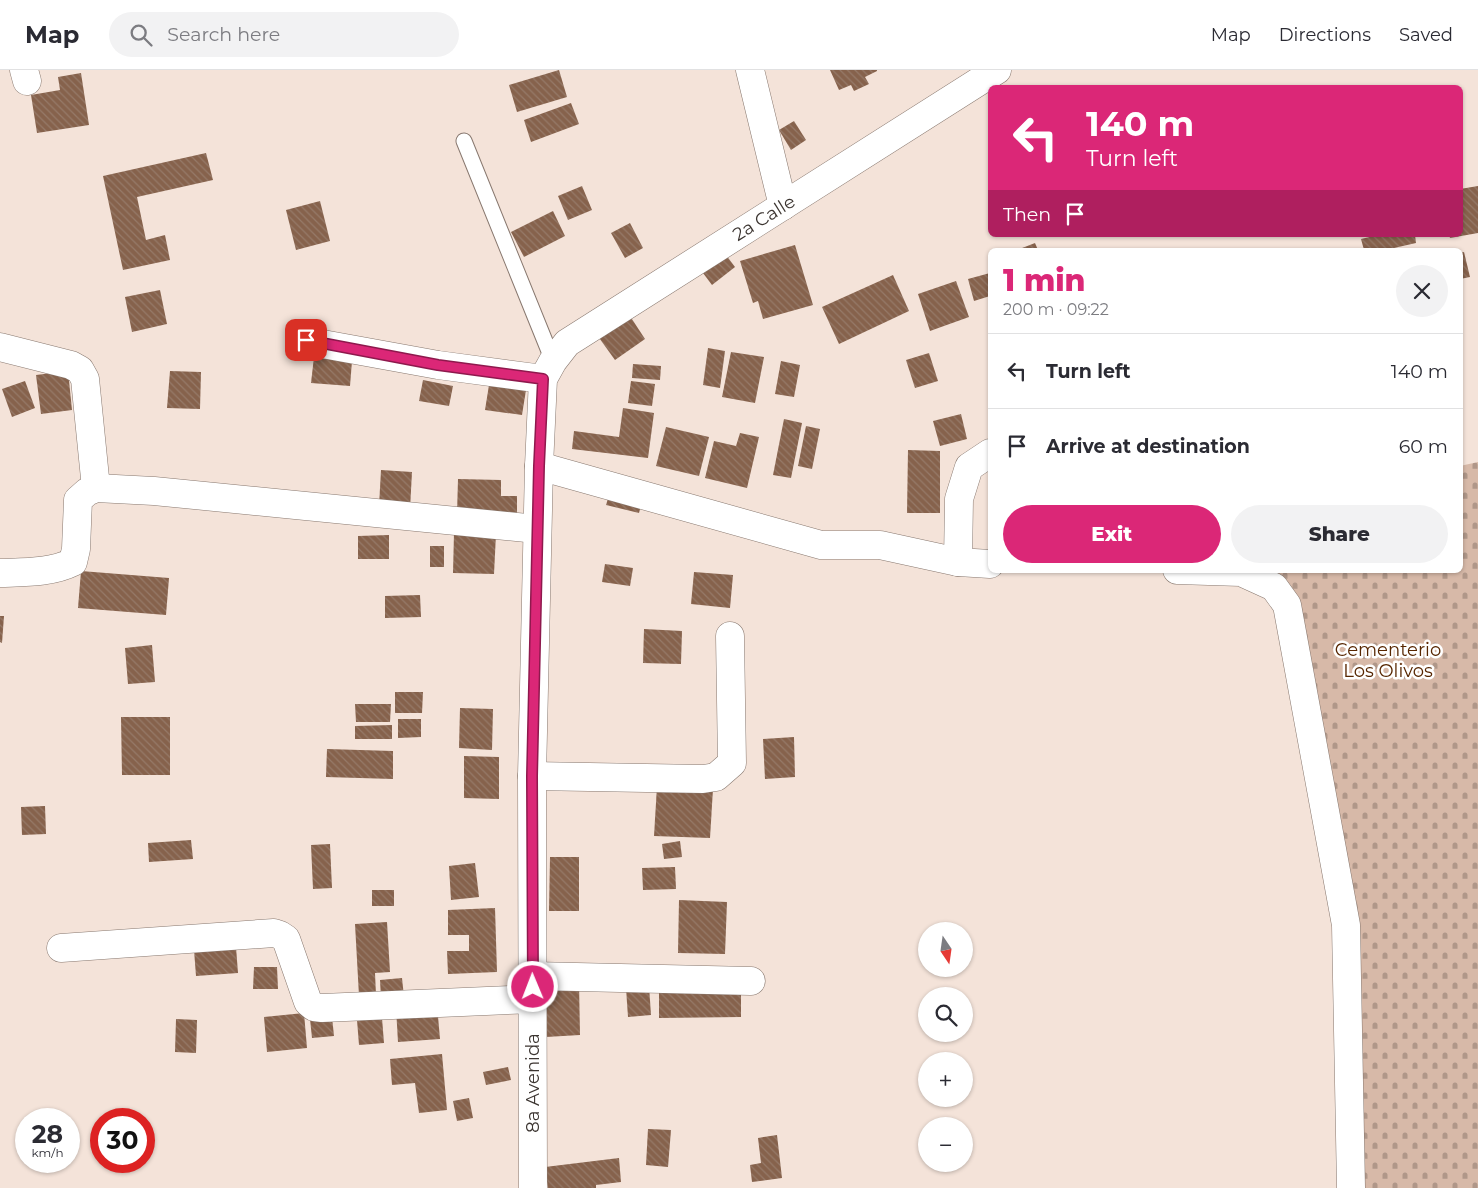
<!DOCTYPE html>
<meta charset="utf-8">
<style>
:root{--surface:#fff;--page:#f2f2f3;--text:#2b2b33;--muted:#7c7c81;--line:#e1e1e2;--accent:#db2777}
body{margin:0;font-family:Montserrat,sans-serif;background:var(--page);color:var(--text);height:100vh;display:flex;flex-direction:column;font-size:19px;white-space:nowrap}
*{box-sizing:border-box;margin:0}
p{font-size:16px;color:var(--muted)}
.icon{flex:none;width:28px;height:28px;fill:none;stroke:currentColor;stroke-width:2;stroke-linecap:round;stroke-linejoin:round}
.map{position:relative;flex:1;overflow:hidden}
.side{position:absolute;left:988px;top:178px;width:475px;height:325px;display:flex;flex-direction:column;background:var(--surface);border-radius:8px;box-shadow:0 1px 4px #0004}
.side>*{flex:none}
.guide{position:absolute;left:988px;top:15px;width:475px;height:152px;border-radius:8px;box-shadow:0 1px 4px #0004;background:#db2777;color:#fff;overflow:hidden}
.needle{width:32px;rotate:167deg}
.fabs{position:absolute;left:918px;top:852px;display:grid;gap:10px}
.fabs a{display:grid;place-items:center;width:55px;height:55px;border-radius:50%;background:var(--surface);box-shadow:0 1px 4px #0004;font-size:25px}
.speed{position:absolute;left:15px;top:1038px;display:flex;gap:10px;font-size:25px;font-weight:700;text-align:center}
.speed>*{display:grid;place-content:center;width:65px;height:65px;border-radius:50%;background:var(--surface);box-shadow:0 1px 4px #0004;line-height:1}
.speed small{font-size:12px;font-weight:400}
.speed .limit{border:8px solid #d22;background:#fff;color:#111}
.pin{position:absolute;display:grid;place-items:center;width:42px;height:42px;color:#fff;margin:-21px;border-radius:10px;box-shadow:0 2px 8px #0006}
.me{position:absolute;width:55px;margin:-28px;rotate:359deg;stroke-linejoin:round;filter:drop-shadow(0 0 4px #0008)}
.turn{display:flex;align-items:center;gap:18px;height:105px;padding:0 15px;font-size:22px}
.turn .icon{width:65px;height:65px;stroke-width:2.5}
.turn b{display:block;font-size:35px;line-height:42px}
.then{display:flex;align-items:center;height:48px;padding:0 15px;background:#0003;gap:10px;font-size:19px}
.round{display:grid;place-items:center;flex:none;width:52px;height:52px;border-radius:26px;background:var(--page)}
.head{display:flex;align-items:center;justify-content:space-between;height:85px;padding:0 15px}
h1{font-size:30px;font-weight:800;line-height:38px;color:var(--accent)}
.cta{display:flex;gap:10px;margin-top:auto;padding:10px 15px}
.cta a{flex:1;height:58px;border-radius:30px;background:var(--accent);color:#fff;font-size:20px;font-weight:800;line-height:58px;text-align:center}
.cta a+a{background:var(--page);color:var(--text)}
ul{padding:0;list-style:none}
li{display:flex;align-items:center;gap:15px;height:75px;padding:0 15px;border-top:1px solid var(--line)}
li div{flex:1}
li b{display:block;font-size:19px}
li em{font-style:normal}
header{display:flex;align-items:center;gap:30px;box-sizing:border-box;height:70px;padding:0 25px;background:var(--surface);border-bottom:1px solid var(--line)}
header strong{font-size:24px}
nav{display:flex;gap:28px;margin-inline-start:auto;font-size:18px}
.search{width:350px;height:45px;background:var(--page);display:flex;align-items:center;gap:12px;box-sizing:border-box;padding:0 18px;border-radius:28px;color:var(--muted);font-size:19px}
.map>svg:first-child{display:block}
.cemetery{fill:url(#cemetery-stones)}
.building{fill:url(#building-back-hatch)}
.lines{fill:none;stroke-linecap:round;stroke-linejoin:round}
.service-casing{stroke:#88786f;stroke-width:17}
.minor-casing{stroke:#88786f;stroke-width:29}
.service{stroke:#fff;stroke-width:15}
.minor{stroke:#fff;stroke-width:28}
.route-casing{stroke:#8e194d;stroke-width:12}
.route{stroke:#db2777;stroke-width:9}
.labels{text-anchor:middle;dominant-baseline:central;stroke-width:5;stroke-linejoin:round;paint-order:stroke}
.street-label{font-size:18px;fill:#3c3531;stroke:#fff}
.park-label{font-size:18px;fill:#572600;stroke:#fff}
</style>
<header>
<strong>Map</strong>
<div class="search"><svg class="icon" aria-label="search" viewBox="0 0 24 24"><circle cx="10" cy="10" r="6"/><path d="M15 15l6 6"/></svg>Search here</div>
<nav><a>Map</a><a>Directions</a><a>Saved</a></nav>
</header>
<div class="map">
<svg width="1478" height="1118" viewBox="0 0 1478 1118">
<defs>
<pattern id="cemetery-stones" width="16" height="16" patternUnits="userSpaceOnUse" patternTransform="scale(1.25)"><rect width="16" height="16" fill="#d7b9a8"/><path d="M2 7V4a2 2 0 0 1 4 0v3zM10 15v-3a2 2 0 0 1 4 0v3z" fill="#b09789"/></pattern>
<pattern id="building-back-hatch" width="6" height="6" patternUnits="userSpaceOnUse" patternTransform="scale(1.25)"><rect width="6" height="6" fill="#86624c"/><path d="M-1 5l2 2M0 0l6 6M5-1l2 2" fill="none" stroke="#967a69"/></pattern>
</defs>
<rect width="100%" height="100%" fill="#f4e3d9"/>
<polygon class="cemetery" points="1478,392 1478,1118 1345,1118 1331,746 1276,509 1252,500 1460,500 1460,396"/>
<g class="building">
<polygon points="559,0 567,27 517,42 509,15"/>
<polygon points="830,0 877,0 877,1 865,7 869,14 854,21 851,15 839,20"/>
<polygon points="81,3 89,55 37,63 31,25 60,20 58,7"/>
<polygon points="571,33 579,54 531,72 524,50"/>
<polygon points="794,51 806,70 791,80 779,60"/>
<polygon points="206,83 213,110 137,127 146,170 165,165 170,190 123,200 103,106"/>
<polygon points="582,116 592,140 568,150 558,126"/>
<polygon points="1478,116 1478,163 1450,168 1449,165 1460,165 1460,119"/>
<polygon points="320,131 330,171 296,180 286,140"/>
<polygon points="553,141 565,166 524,187 511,162"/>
<polygon points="630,153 643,178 625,188 611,163"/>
<polygon points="1378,165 1415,165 1416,173 1394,178 1394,180 1364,180 1361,169"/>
<polygon points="1035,173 1038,180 1017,180"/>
<polygon points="795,175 813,235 763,249 758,231 753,233 740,191"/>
<polygon points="723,181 735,197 712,215 700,199"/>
<polygon points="1464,182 1470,207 1460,209 1460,183"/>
<polygon points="990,203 990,226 974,231 968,209"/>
<polygon points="893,205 909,241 839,274 822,237"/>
<polygon points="956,211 969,247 930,261 918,224"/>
<polygon points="160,220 167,254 132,262 125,227"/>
<polygon points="628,243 645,269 615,290 597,265"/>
<polygon points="708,278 725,281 720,318 703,315"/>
<polygon points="731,282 764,287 755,333 722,327"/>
<polygon points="929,283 938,311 915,318 906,290"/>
<polygon points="314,287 352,291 350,316 311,313"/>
<polygon points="781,291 800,295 794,327 775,324"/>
<polygon points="633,294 661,296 660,310 632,308"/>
<polygon points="68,301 72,340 41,344 36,305"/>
<polygon points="170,301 201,302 200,339 167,338"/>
<polygon points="423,310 453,316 449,336 419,331"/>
<polygon points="25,311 35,338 12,347 2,319"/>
<polygon points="631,311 655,314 652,336 628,333"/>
<polygon points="489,315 526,320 522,345 485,340"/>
<polygon points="623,338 654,343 648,388 572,379 574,361 619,367"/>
<polygon points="961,344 967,369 940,376 933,351"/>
<polygon points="784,349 802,353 791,408 773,405"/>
<polygon points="806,356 820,359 812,399 798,396"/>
<polygon points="666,357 709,367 699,406 656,396"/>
<polygon points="740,363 759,367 747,418 705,408 714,371 736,376"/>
<polygon points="908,380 940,381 940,443 907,443"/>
<polygon points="381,400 412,402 410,439 379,436"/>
<polygon points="458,409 501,410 501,426 517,426 517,446 457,444"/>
<polygon points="611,419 643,427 639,443 606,435"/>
<polygon points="454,463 496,464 494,504 453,503"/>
<polygon points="389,465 389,489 358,489 358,466"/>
<rect x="430" y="476" width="14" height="21"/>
<polygon points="605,494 633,498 630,516 602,512"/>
<polygon points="81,501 169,508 166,545 78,538"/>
<polygon points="694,502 733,505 730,538 691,534"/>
<polygon points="420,525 421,547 385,548 385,526"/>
<polygon points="0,546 4,546 2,573 0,572"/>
<polygon points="644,559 682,561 681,594 643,593"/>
<polygon points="152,575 155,612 128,614 125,578"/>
<polygon points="395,622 423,622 422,643 395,643"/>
<polygon points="355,634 391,634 390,652 356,652"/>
<polygon points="460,638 493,639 492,680 459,678"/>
<polygon points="121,647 170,647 170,705 122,705"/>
<polygon points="398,649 421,649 421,667 398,668"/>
<polygon points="392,655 392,669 355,669 355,656"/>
<polygon points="794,667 795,707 765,709 763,669"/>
<polygon points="327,679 393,681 393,709 326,707"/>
<polygon points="464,686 499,687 499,729 464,728"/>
<polygon points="657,716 713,719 710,768 654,766"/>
<polygon points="45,736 46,764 22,765 21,737"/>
<polygon points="191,770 193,789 149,792 148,773"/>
<polygon points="680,771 682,787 664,789 662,774"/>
<polygon points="330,774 332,818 313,819 311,775"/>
<polygon points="550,787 579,787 579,841 549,841"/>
<polygon points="475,793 479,827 451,830 449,796"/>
<polygon points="675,797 676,819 643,820 642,798"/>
<rect x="372" y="820" width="22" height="16"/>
<polygon points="679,830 727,832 725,884 678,883"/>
<polygon points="495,838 497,902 448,904 447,881 469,881 469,865 448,865 448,840"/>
<polygon points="387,852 390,902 375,903 376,925 359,926 355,854"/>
<polygon points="236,877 238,903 196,906 194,880"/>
<polygon points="254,897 277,897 278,919 253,919"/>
<polygon points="402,908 404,927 381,929 380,910"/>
<polygon points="579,912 580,965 546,967 543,914"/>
<polygon points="659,914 741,914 741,947 659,948"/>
<polygon points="649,916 651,945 628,947 626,918"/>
<polygon points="437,935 440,969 398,972 396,938"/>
<polygon points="304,943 307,978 267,982 264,947"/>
<polygon points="332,947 334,966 312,968 310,949"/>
<polygon points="382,948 384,973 359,975 357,950"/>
<polygon points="176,949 197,950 196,983 175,982"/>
<polygon points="442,984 447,1040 419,1043 415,1013 392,1015 390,989"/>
<polygon points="508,997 511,1010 486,1015 483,1002"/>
<polygon points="469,1028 473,1048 457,1051 453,1031"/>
<polygon points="648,1059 671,1060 668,1097 646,1095"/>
<polygon points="777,1065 782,1108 752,1112 750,1095 761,1093 758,1068"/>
<polygon points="619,1088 621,1112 596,1115 596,1118 548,1118 545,1097"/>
</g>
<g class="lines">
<defs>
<polyline id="service" points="464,71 553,291"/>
<g id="minor">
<polyline points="24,0 27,11"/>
<polyline points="750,0 783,136"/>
<polyline points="306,271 438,295 543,309"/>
<polyline points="0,277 71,295 80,300 85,309 96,418"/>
<polyline points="539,396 821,475 880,475 958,492 990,494"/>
<polyline points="958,492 959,429 969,397 990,383"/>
<polyline points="1177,500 1241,502 1274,517 1287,535 1346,855 1351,1118"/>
<path d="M0,503C24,502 51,503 73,492L76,479L78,430L87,422L96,418L154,421L537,459"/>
<polyline points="532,706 703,709 716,707 732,693 730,566"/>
<polyline points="61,878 274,863 280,865 286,869 308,932 314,937 322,938 534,929"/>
<polyline points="533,906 751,911"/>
<polyline points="533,1118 532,706 539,396 543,309 553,291 567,273 997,0"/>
</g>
</defs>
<use href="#service" class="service-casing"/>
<use href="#minor" class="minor-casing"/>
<use href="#service" class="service"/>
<use href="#minor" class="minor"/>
</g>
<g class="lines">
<defs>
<polyline id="route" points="306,270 438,295 543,309 539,396 532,706 533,917"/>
</defs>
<use href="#route" class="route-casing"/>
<use href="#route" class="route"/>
</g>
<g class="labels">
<g class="street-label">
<text transform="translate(764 148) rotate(-32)">2a Calle</text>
<text transform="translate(533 1013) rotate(-90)">8a Avenida</text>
</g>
<g class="park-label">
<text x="1388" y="580">Cementerio<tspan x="1388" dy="21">Los Olivos</tspan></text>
</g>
</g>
</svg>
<div class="fabs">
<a><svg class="needle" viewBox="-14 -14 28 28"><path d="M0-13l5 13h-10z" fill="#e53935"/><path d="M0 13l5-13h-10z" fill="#7c7c81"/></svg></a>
<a><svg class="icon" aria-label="search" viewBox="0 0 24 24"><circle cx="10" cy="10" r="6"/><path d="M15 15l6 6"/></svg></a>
<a>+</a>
<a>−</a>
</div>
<div class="speed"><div>28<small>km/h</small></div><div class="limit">30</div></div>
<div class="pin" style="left:306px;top:270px;background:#d93025"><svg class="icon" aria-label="arrive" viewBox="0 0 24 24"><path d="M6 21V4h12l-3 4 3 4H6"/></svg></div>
<svg class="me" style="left:533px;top:917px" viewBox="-20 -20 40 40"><circle r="17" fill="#db2777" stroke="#fff" stroke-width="3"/><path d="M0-11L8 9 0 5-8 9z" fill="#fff"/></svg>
<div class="guide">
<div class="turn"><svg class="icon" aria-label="left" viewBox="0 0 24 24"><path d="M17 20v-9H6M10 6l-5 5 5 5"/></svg><div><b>140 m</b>Turn left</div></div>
<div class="then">Then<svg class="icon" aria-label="arrive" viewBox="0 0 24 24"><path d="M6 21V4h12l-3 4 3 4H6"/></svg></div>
</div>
<section class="side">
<div class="head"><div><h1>1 min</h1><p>200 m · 09:22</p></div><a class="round"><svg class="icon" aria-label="close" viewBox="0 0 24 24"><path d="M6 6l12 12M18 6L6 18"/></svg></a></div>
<ul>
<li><svg class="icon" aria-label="left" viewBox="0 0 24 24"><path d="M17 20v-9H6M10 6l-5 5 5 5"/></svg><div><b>Turn left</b></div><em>140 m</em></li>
<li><svg class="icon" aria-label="arrive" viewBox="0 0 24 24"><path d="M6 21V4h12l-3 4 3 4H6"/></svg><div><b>Arrive at destination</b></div><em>60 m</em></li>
</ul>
<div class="cta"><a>Exit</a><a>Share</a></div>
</section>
</div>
